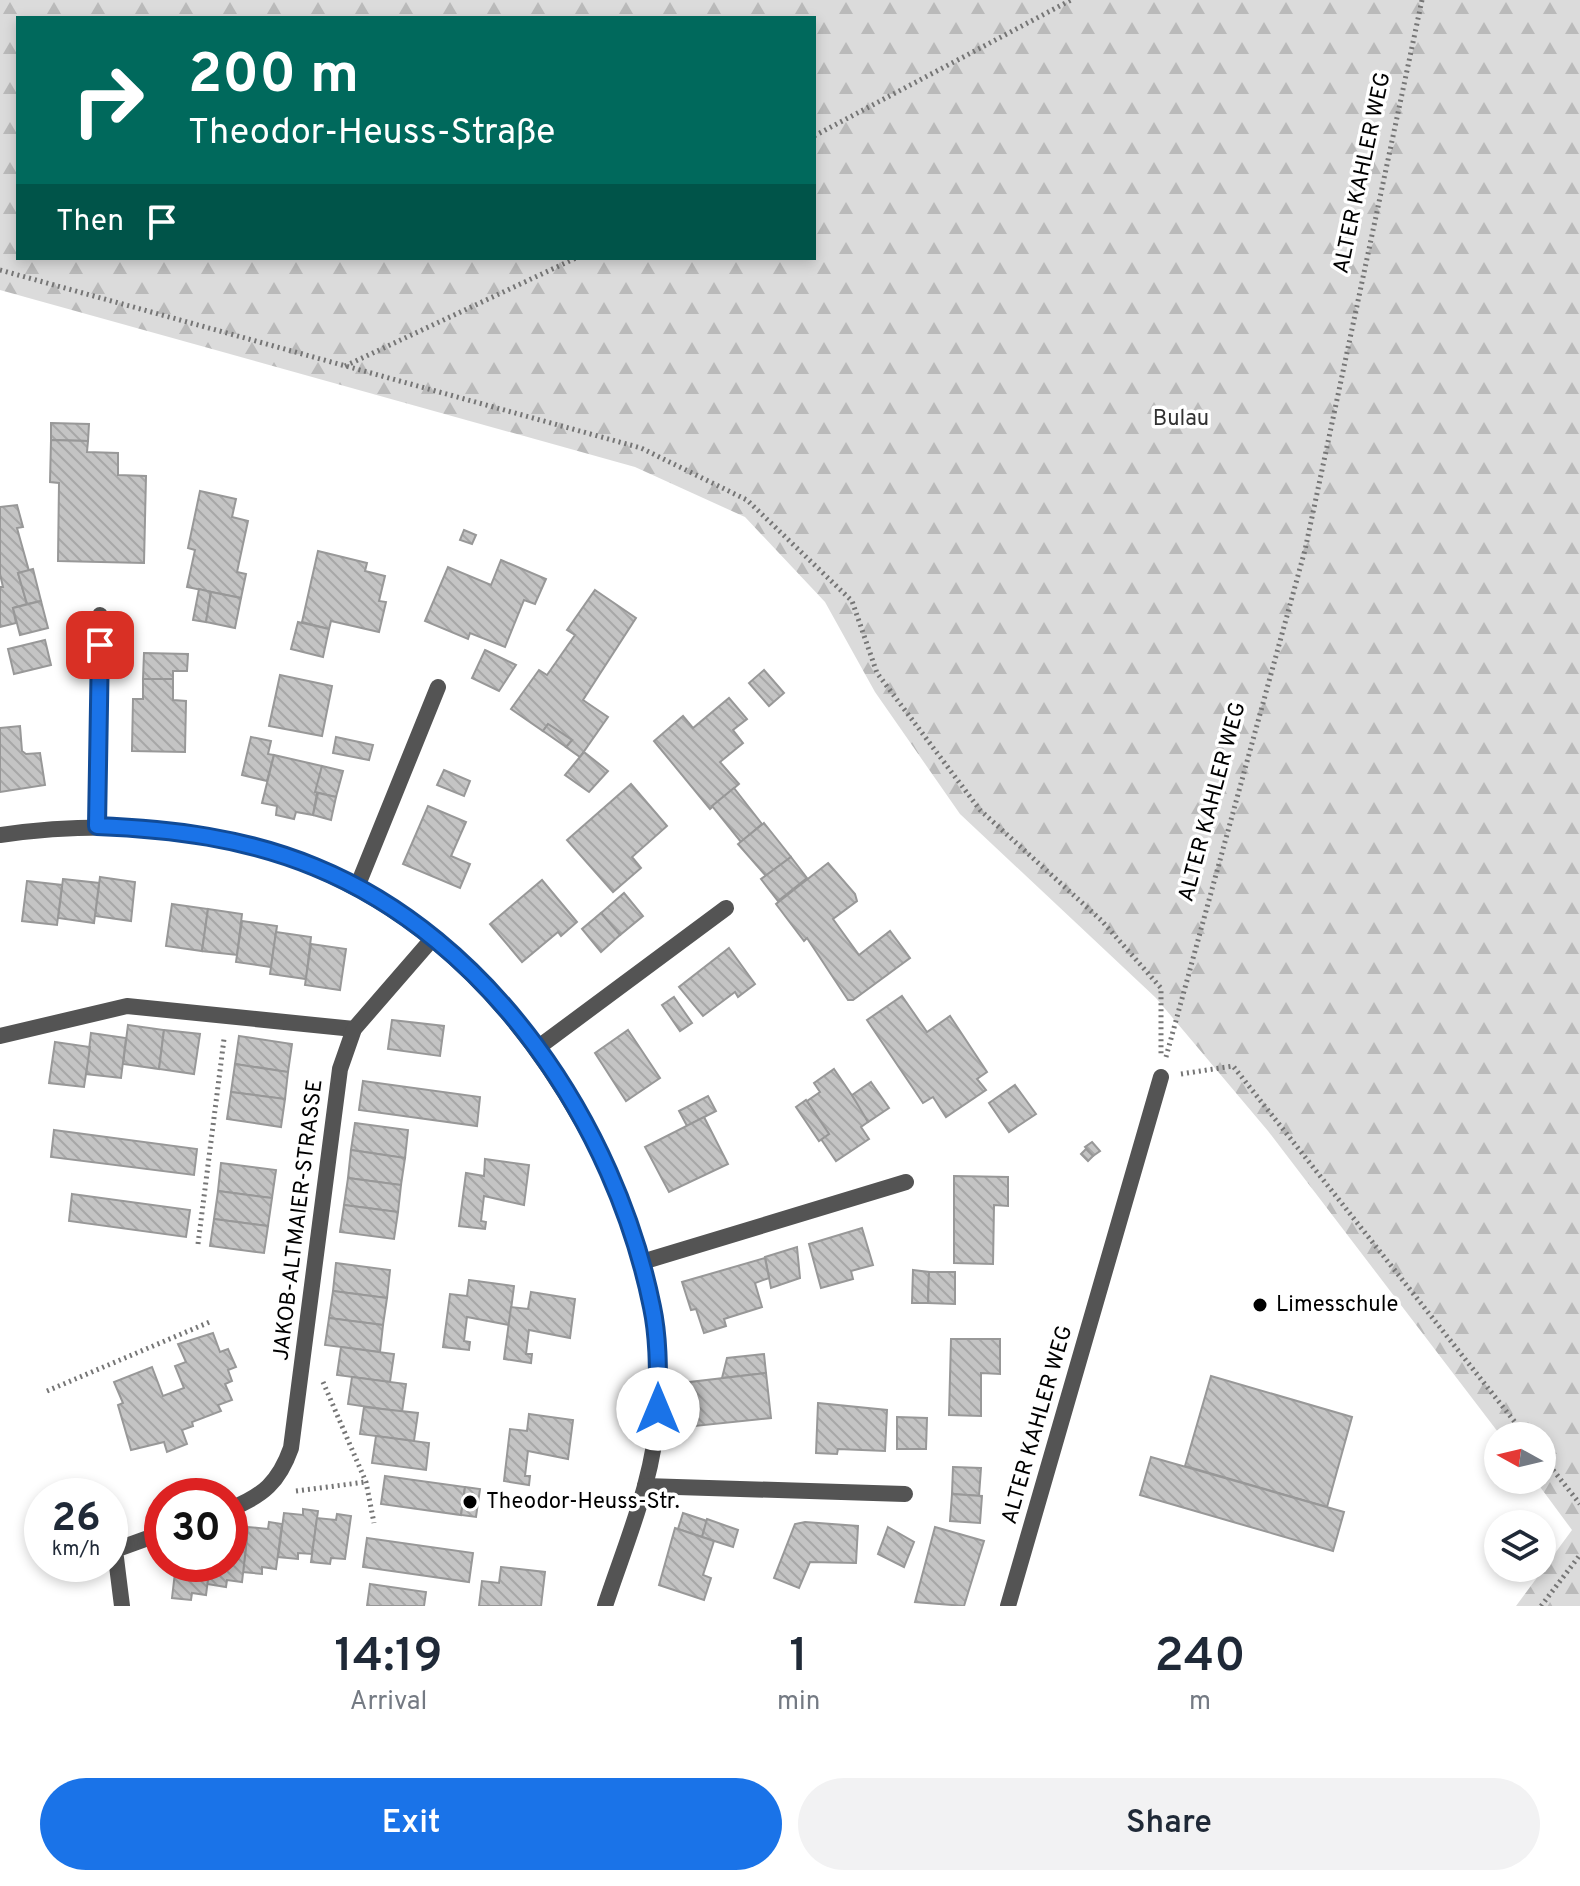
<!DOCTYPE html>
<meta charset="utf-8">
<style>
:root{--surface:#fff;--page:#f2f2f3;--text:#1f2937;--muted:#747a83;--accent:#1a73e8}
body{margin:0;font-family:Overpass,sans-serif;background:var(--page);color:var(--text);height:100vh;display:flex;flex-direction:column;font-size:30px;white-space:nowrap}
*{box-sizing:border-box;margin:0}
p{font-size:26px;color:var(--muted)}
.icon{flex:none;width:44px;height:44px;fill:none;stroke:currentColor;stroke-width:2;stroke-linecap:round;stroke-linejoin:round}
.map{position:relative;height:1606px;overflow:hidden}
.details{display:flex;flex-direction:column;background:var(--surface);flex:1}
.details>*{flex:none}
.guide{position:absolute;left:16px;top:16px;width:800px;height:244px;border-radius:0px;box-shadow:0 4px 12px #0003;background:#00695c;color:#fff;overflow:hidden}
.needle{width:52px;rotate:278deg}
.buttons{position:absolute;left:1484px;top:1422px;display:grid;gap:16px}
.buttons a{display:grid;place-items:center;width:72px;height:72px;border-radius:50%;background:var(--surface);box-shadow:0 4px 12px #0003;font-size:40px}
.speed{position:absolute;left:24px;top:1478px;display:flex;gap:16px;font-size:40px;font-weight:700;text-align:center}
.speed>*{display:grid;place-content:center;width:104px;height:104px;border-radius:50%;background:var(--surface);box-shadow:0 4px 12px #0003;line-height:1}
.speed small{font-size:20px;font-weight:400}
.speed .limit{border:12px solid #d22;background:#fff;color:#111}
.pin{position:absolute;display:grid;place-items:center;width:68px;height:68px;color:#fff;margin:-34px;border-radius:16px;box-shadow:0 4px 12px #0006}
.me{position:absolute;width:88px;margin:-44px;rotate:0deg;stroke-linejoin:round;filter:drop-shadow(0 0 6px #0008)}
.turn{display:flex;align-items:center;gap:28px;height:168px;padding:0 40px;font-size:36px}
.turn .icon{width:104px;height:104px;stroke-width:2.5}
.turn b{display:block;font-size:56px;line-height:68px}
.then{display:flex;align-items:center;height:76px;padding:0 40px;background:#0003;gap:16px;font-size:30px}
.eta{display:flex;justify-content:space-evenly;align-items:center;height:136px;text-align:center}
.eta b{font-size:48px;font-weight:600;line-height:56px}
.action{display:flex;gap:16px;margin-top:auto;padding:16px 40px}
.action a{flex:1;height:92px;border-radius:48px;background:var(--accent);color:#fff;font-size:32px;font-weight:600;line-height:92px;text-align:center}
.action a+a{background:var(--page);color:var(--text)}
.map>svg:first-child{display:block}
.forest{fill:url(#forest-firs);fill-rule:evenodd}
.building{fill:url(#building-back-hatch);stroke:#989898;stroke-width:2}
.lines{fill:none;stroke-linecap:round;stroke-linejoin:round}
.path{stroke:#767676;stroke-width:5;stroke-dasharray:2 4;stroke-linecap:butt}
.minor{stroke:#545454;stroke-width:16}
.route-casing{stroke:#114b97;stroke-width:20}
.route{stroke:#1a73e8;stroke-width:14}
.poi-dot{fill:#000;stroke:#fff;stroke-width:3}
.labels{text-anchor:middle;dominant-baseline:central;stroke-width:7;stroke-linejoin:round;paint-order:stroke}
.street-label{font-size:22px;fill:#000;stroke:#fff}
.park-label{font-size:22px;fill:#323232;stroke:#fff}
.poi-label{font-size:22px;fill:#000;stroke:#fff;text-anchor:start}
</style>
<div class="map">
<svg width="1580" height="1606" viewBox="0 0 1580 1606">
<defs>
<pattern id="forest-firs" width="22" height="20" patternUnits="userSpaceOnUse" patternTransform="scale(2)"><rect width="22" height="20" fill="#dbdbdb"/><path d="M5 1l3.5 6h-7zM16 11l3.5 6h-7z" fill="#bababa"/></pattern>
<pattern id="building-back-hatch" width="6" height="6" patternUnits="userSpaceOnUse" patternTransform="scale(2)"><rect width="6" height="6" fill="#c4c4c4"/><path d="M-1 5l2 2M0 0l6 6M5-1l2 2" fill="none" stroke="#a7a7a7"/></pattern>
</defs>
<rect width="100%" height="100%" fill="#fff"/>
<path class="forest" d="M0,0H1580V1606H1516L1572,1530L1535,1480H1542V1436H1501L1268,1131L1156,998L960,814L875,692L825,602L745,517L635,467L0,290ZM18,18H814V258H18Z"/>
<g class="building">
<polygon points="51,423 89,424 88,441 51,440"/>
<polygon points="51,440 88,441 87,452 118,453 118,475 146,476 144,563 58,561 59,483 50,482"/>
<polygon points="200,491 236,499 232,517 248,521 237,572 246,574 241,598 187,587 195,550 188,548"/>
<polygon points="17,505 23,527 17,528 29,571 18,573 27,604 13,608 16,623 0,627 0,587 3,587 0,574 0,507"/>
<polygon points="464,530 476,535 472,544 460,540"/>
<polygon points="318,551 367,563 365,571 385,576 379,601 386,602 379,632 331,621 329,629 302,622"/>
<polygon points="501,560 546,579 535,604 524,600 505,647 470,633 468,639 425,621 448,567 491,585"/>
<polygon points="33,569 41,601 27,604 18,573"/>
<polygon points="199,589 211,592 206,622 193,620"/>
<polygon points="595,590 636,618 583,700 608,717 580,757 566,747 572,740 548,724 543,731 511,709 539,670 547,675 575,635 567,630"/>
<polygon points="211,592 241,598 235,628 206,622"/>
<polygon points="41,601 48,628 20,635 13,608"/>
<polygon points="298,622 329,629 323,657 291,649"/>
<polygon points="45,640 51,665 14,674 8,649"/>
<polygon points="485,650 516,665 499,691 472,678"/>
<polygon points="144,653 188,654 187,671 173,671 173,679 143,679"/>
<polygon points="764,670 784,693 769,706 749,683"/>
<polygon points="280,675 332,686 322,736 269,726"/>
<polygon points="143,679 173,679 173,700 186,701 185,752 132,751 133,699 143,699"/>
<polygon points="729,698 747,719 733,730 743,743 720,762 739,784 710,809 654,741 683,716 693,728"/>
<polygon points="548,724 572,740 566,747 543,731"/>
<polygon points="20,726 22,751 26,754 40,753 45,785 0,792 0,728"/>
<polygon points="251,737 271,741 268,754 274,755 267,781 242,775"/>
<polygon points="336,737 373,745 369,760 333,753"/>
<polygon points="584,752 608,771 589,792 565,775"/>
<polygon points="274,755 322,766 313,815 296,812 294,819 276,815 277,806 262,803"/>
<polygon points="322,766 343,771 336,797 315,792"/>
<polygon points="444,770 470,781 464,796 437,785"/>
<polygon points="631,784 667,826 632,857 641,868 613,892 567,840"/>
<polygon points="734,788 762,824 741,842 712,806"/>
<polygon points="318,793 336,797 331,820 313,815"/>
<polygon points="428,806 466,822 451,856 470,864 460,888 403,864"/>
<polygon points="764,823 791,857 766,876 738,844"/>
<polygon points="791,857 807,878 778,901 761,879"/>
<polygon points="828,863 855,894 857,901 833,919 859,955 890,931 910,958 853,1000 848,1000 807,938 804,941 776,904"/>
<polygon points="100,877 135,882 131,921 95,916"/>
<polygon points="63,879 99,883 94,923 58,918"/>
<polygon points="542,880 577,922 561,936 558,932 522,962 490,924"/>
<polygon points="27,881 62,885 57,925 22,921"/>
<polygon points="624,893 643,916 620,935 601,913"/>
<polygon points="172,904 208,909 202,951 166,946"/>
<polygon points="208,909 242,914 237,955 202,951"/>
<polygon points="601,913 620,935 601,952 582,929"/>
<polygon points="242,921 277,926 271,967 236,962"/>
<polygon points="276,932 311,937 306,979 270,974"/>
<polygon points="311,944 346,949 340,990 305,985"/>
<polygon points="729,948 755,984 738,997 735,992 703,1016 679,987"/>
<polygon points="902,996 927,1032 950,1016 987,1072 977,1079 986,1090 946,1117 933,1097 923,1103 867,1020"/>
<polygon points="674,997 692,1023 680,1031 662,1005"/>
<polygon points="392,1020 444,1026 440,1056 388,1049"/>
<polygon points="128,1025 164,1030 159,1069 123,1064"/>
<polygon points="164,1030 200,1034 194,1074 159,1069"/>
<polygon points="628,1030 660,1078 626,1101 595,1053"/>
<polygon points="91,1033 126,1038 121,1078 86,1074"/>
<polygon points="239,1036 292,1044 288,1072 235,1064"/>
<polygon points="55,1042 90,1047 84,1087 49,1083"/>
<polygon points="235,1064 288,1072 285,1099 231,1092"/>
<polygon points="834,1069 864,1113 868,1122 861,1127 869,1139 836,1161 821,1139 829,1134 807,1101 820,1092 814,1083"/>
<polygon points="363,1081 480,1097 477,1126 359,1110"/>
<polygon points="871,1082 889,1108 868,1122 852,1095"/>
<polygon points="1015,1085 1036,1114 1009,1132 989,1103"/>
<polygon points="231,1092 285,1099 281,1127 227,1119"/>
<polygon points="708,1096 716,1111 687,1126 679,1111"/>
<polygon points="806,1100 829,1134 819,1141 796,1107"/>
<polygon points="704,1117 728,1164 669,1192 645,1147"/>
<polygon points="355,1123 408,1130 405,1158 351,1150"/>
<polygon points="54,1130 197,1149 194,1175 51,1157"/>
<polygon points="1092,1142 1100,1151 1093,1156 1085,1147"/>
<polygon points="1086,1149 1093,1156 1088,1161 1081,1154"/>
<polygon points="351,1150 405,1158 401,1185 348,1178"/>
<polygon points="485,1159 529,1165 524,1205 484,1196 481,1221 486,1222 485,1229 459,1226 466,1173 484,1176"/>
<polygon points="221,1163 276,1170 272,1198 218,1191"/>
<polygon points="954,1176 1008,1177 1008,1206 994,1205 993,1264 954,1263"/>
<polygon points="348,1178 401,1185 398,1212 344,1205"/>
<polygon points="218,1191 272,1198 268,1226 214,1219"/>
<polygon points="72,1194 190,1210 186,1237 69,1221"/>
<polygon points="344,1205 398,1212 394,1239 340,1232"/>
<polygon points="214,1219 268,1226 264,1253 210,1246"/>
<polygon points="862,1228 873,1265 851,1271 853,1279 821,1288 809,1244"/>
<polygon points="797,1247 800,1278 771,1288 765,1257"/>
<polygon points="765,1258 769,1278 755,1283 762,1307 724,1319 726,1326 704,1333 696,1309 691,1310 682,1282"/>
<polygon points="336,1263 390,1270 387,1298 333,1291"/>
<polygon points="913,1270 929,1272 928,1303 912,1303"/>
<polygon points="929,1272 955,1272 955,1304 928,1303"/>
<polygon points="469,1280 514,1286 509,1325 467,1317 464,1341 470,1342 469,1350 443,1347 450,1294 467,1296"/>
<polygon points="333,1291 387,1298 383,1325 329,1318"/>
<polygon points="531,1292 575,1299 570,1338 529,1330 526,1354 532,1354 531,1363 504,1359 511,1307 528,1309"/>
<polygon points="329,1318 383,1325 380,1352 325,1345"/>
<polygon points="213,1333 220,1352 228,1349 236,1367 228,1370 232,1381 225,1384 232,1400 218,1405 221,1411 192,1422 193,1426 182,1430 187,1444 167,1452 164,1442 131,1450 118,1405 123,1403 114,1382 152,1367 163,1396 184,1388 175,1366 186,1362 178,1344"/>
<polygon points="951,1339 1000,1339 1000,1374 981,1373 981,1416 949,1415"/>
<polygon points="341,1347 394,1354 390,1382 337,1375"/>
<polygon points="764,1354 766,1373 722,1378 727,1358"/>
<polygon points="766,1373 771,1418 695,1426 690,1382"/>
<polygon points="1211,1376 1352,1417 1327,1507 1185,1466"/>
<polygon points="352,1377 406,1384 402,1412 348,1404"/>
<polygon points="818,1403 887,1410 885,1451 838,1449 837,1454 816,1453"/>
<polygon points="364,1407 418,1413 414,1441 360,1434"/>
<polygon points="529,1414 573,1420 568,1459 528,1451 525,1476 530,1476 529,1485 504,1481 510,1429 527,1431"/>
<polygon points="897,1417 927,1418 926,1449 897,1449"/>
<polygon points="376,1436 429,1443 426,1470 372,1463"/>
<polygon points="1151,1457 1344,1512 1333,1551 1140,1495"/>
<polygon points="953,1467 981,1468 979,1496 952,1494"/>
<polygon points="385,1476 465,1487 461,1515 381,1504"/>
<polygon points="465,1487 480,1489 476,1517 461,1515"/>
<polygon points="952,1494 982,1496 980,1523 950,1521"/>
<polygon points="303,1509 318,1511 312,1554 298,1553 298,1559 278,1557 284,1513 303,1515"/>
<polygon points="683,1513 707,1521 702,1537 678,1529"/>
<polygon points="337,1514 351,1516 345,1559 331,1558 330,1564 311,1562 317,1518 336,1520"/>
<polygon points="707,1519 738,1530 733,1547 702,1537"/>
<polygon points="269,1522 282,1524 276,1569 262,1567 262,1574 243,1572 248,1527 268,1529"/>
<polygon points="805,1522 858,1526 856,1563 810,1562 799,1588 774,1578 795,1524"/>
<polygon points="888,1527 914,1542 904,1567 878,1554"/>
<polygon points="935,1527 984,1541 964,1606 915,1602"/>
<polygon points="675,1528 714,1541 703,1575 711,1578 704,1600 659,1585"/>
<polygon points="232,1536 247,1538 242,1582 227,1580 226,1587 207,1584 210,1564 230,1564"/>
<polygon points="367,1538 473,1553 469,1582 363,1567"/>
<polygon points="176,1564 210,1564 206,1595 192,1593 191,1600 172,1598"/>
<polygon points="501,1567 545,1572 541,1606 479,1606 482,1581 499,1583"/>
<polygon points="370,1584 426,1592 424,1606 367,1606"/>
</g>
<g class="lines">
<g class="path">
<polyline points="814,136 1071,0"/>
<polyline points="0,270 641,448 747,500 852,601 877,673 980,810 1101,920 1161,988 1161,1056"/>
<polyline points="345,366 576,258"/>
<polyline points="1166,1057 1305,550 1422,0"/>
<polyline points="1181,1074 1233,1066 1526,1436"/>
<polyline points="198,1244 224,1039"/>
<polyline points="323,1382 366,1482 374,1523"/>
<polyline points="47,1391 212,1321"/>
<polyline points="1542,1456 1580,1504"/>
<polyline points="296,1491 366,1482"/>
<polyline points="1541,1606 1580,1555"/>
</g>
<g class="minor">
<polyline points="97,826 100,615"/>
<path d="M0,835C257,799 453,894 581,1120C632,1208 662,1306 658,1408C655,1477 626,1542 605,1606"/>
<polyline points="357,887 438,687"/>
<polyline points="0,1036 127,1006 354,1029"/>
<polyline points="536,1049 726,908"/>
<polyline points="642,1262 906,1182"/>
<polyline points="645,1486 905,1494"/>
<path d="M230,1509C263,1496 279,1482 291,1448L340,1069L354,1029L433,938"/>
<polyline points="122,1606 115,1550 162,1533"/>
<polyline points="1008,1606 1161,1077"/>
</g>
</g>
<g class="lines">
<defs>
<path id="route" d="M100,645L97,826C172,829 245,838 315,867C491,939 615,1125 652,1307C659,1340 658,1375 658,1409"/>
</defs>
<use href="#route" class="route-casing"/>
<use href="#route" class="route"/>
</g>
<g class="poi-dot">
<circle cx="1260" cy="1305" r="8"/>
<circle cx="470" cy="1502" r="8"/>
</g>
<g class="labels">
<g class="street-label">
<text transform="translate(1363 173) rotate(-78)">ALTER KAHLER WEG</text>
<text transform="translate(1213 802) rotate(-75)">ALTER KAHLER WEG</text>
<text transform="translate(299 1220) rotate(-83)">JAKOB-ALTMAIER-STRASSE</text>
<text transform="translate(1038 1425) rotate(-74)">ALTER KAHLER WEG</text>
</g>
<g class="park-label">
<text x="1181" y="419">Bulau</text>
</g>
<g class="poi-label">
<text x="1276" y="1305">Limesschule</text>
<text x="486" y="1502">Theodor-Heuss-Str.</text>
</g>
</g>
</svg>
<div class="buttons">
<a><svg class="needle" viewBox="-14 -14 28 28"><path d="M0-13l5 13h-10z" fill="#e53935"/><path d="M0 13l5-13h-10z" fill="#747a83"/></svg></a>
<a><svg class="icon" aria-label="layers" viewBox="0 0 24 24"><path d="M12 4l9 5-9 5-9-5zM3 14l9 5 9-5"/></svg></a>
</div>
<div class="speed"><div>26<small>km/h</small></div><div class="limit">30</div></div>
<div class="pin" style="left:100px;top:645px;background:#d93025"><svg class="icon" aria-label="arrive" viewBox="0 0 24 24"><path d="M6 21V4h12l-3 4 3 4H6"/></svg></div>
<svg class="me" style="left:658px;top:1409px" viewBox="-20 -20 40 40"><circle r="19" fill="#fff"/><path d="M0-13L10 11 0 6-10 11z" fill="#1a73e8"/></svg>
<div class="guide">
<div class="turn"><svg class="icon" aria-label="right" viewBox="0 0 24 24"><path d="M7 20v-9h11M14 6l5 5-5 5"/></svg><div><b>200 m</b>Theodor-Heuss-Straße</div></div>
<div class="then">Then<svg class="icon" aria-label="arrive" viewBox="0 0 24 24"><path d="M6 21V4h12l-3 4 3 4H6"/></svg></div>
</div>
</div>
<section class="details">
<div class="eta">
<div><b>14:19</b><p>Arrival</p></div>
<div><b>1</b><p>min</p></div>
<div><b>240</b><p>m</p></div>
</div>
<div class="action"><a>Exit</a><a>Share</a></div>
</section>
